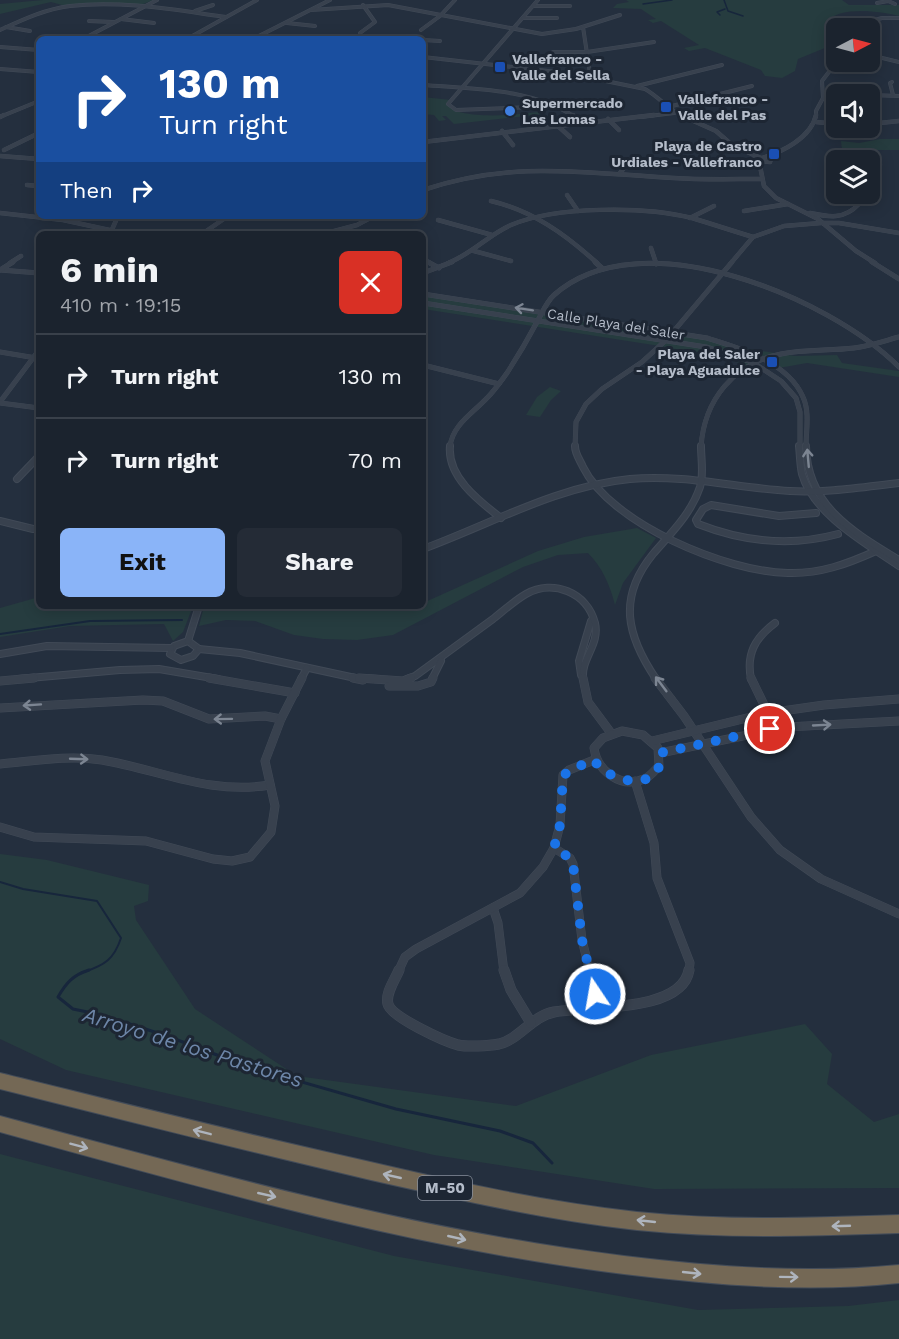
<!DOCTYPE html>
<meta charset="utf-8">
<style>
:root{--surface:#1b232e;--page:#242b36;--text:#f1f3f6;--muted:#a0a4aa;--line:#39404a;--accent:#8ab4f8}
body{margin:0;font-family:"Work Sans",sans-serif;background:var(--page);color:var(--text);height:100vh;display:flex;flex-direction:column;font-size:22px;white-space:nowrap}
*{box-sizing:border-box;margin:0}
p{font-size:20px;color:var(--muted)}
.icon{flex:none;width:33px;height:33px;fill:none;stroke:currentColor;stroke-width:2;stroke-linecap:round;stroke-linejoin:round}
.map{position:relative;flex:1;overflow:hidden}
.sheet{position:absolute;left:36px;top:231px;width:390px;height:378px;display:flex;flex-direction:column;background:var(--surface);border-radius:9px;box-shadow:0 3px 15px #0003,0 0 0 2px var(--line)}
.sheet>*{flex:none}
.guide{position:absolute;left:36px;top:36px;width:390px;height:183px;border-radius:9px;box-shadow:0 3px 15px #0003,0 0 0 2px var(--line);background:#1a4fa0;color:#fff;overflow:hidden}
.needle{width:39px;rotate:84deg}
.fabs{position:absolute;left:826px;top:18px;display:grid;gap:12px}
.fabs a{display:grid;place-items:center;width:54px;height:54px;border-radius:9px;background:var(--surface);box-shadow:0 3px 15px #0003,0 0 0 2px var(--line);font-size:30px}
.pin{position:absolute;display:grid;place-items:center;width:51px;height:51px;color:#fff;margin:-26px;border:3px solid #fff;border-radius:50%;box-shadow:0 2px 6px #0007}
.me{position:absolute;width:66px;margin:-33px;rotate:348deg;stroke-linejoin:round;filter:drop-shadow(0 0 4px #0008)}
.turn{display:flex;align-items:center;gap:21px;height:126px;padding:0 24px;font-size:27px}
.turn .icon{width:78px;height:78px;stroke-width:2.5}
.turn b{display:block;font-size:42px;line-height:51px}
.then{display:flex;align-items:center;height:57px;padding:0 24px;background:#0003;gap:12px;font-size:22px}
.round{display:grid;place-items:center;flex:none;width:63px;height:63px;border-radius:9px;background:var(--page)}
.head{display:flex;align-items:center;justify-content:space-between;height:102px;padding:0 24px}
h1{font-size:36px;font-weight:700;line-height:45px}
.cta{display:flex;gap:12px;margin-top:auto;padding:12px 24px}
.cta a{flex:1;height:69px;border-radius:9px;background:var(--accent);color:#111;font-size:24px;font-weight:700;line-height:69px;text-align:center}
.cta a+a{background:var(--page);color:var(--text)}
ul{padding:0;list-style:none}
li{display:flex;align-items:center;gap:18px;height:84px;padding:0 24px;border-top:2px solid var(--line)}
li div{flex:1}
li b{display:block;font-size:22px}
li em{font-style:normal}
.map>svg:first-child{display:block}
.green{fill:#263c3f}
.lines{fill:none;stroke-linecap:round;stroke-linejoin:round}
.stream-far2{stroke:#17263c;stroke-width:1.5}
.stream-far1{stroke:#17263c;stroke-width:2}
.stream{stroke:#17263c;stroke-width:3}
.minor-far5-casing{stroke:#414a57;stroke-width:4}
.minor-far4-casing{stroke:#414a57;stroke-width:4.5}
.minor-far3-casing{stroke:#414a57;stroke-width:5}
.minor-far2-casing{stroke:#414a57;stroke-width:8}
.minor-far1-casing{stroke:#414a57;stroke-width:9}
.minor-casing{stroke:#414a57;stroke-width:11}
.motorway-casing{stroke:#434c59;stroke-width:2}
.minor-far5{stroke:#38414e;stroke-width:3}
.minor-far4{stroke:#38414e;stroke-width:4}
.minor-far3{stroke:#38414e;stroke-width:4.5}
.minor-far2{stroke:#38414e;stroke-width:6}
.minor-far1{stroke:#38414e;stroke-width:8}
.minor{stroke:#38414e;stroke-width:10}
.motorway{fill:#746855;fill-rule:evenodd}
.oneway{stroke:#7c8592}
.oneway2{stroke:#aeb4bd}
.route{stroke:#1a73e8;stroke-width:10;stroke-dasharray:0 18}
.transit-dot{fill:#1a4fb4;stroke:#1d2633;stroke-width:2}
.shop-dot{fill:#3f7fe0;stroke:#1d2633;stroke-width:2}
.labels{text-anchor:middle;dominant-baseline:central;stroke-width:6;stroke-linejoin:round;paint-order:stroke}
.far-poi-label{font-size:14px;font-weight:bold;fill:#b4bcc9;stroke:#1d2633;text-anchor:start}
.far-street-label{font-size:14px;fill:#b4bcc9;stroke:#1d2633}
.shield{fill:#1d2633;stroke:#878f9c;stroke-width:1.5}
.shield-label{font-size:15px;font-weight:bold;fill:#b4bcc9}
.near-water-label{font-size:21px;font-style:italic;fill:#6d86a8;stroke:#1d2633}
</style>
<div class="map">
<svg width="899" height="1339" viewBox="0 0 899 1339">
<rect width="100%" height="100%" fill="#242f3e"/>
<g class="green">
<polygon points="43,0 153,0 141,5 66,6 51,2 0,14 0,4"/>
<path d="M626,0H842L849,5H899V16C878,11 841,6 826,22L832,34L837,37V43L798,59L795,71L782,78L765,76L761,70L705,48L689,51L684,48L699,45L661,21L653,23L648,20L656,19L641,9L613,8L617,4L629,2Z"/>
<path d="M423,97L451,100L447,104C458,122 525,114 545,111L543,114L454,124L446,116H442L446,120L439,121L434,115L423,114Z"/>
<polygon points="880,139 899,139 899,150 842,150 841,141 859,143"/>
<polygon points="423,294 671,331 737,347 795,356 837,355 842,363 899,371 899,377 807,363 779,368 764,359 748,366 712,354 669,348 674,350 665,359 657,356 666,347 423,309"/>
<polygon points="550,387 561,391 551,400 540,417 526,415 537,397"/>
<path d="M637,528L656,538L623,583L615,605C610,585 602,567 588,553L558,555L523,567L393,635L357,640L323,639L294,635L255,621L226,620L199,626L204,606H423V603L538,551L584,537Z"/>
<polygon points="39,597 39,606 193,606 183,632 173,641 164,624 70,626 0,637 0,608"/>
<polygon points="0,854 47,860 149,885 148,901 134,906 136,920 195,1009 297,1076 516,1106 651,1055 805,1024 832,1054 827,1084 874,1122 899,1114 899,1188 654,1189 434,1155 66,1070 0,1039"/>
<polygon points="0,1154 394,1256 698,1310 848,1306 899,1300 899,1339 0,1339"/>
</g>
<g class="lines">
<g class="stream-far2">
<polyline points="724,0 728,11 743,16"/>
<polyline points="643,4 672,0"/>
<polyline points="720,15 717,12 725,9"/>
</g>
<g class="stream-far1">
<polyline points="0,634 90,621 182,620"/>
<path d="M0,882L23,889L97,901L121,938C114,959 105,965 84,972"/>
</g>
<path class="stream" d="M89,970C73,975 66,983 58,997L73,1009L102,1015L167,1036L246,1066L396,1109L500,1131L533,1143L552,1163"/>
<defs>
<g id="minor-far5">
<polyline points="538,0 448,104 456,110 558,106"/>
<polyline points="877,3 888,1 895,4"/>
<polyline points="534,6 570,6"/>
<polyline points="311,10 388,5 542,34 576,29 620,15"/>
<polyline points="195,11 213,5"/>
<polyline points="523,18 557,18"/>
<polyline points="121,19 154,23"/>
<polyline points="89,21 113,22"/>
<polyline points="287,23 315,26"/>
<polyline points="6,27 30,31"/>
<polyline points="583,27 591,80"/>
<polyline points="862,28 864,23 882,18 899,18"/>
<path d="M0,30C22,20 45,9 70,6C121,0 175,10 226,17"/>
<polyline points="421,30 440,16 455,0"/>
<polyline points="360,33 375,22 363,5"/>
<polyline points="870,36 875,44 870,53"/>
<polyline points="83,39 157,0"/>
<polyline points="187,39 257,0"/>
<polyline points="253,39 330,0"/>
<polyline points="409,39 417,39"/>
<polyline points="423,40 440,41"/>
<polyline points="0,47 39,50"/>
<polyline points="553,52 587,52 654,42"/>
<polyline points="870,55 899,62"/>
<path d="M423,57L566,73L645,89C659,97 669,110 684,117"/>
<polyline points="0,69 39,72"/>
<polyline points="892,82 890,83 893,95"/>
<path d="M423,85C474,89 530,88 575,117"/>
<polyline points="637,86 722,65"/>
<polyline points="824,93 850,94"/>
<polyline points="870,95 899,96"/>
<polyline points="668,107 752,86"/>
<polyline points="0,117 39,101"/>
<polyline points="641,117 674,113"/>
<polyline points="816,117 816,111 823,98 822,81 832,68 845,62"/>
</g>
<g id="minor-far4">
<polyline points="573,115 583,122"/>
<polyline points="680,115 716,131 733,146 761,158"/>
<polyline points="0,117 4,115"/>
<polyline points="608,119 619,130"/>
<polyline points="816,122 837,124"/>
<polyline points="870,124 899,121"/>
<polyline points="558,126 570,137"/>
<polyline points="502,131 513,145"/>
<polyline points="423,142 654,115"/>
<polyline points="4,150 39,133"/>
<polyline points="0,156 39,159"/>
<polyline points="754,156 759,161 764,186 776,198 818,219 856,251 875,263"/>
<path d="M762,158C782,152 811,138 816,115"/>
<polyline points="759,161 770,162 772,156"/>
<polyline points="870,166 880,165 873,164"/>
<polyline points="620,173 632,158"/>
<polyline points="27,185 39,186"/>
<path d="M423,190C514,160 582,173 674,178C703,180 733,179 762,179"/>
<polyline points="567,195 578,211"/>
<path d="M491,201C533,211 565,234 597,263"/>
<polyline points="744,211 788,204"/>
<polyline points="0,213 63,220 128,234"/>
<path d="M810,213C829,217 844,220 859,204L856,194"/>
<polyline points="690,218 714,206"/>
<polyline points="438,220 492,235"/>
<polyline points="822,223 839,223 899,233"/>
<polyline points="110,234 118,216"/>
<polyline points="202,234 228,216"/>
<polyline points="323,234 357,225 374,216"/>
<polyline points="651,248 656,263"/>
<polyline points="474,251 511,261"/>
<polyline points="423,259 430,263"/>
<polyline points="10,263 21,256"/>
<path d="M448,263C472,254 488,235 511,225C556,206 644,206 692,218C712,224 733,231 753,237"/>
<polyline points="731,263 753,237 784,226 821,223"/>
</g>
<g id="minor-far3">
<polyline points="428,262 439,268"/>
<polyline points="595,262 603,269"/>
<polyline points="655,262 656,264"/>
<polyline points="872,262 899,279"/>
<polyline points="0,270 39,273"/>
<polyline points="0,270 13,262"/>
<polyline points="423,273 452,262"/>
<path d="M423,294L707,338C740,348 788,362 803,397C810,412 806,431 806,447"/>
<polyline points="423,303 706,347 752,362 781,381 796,398 800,412 800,447"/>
<polyline points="673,332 732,262"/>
<polyline points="0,352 36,358"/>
<polyline points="423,365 499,384"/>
<polyline points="0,402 39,350"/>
<polyline points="0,403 39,408"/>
<path d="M450,447C452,425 473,413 487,398C495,390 501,381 507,373C518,356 528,339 537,322C542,313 547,301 554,295C640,218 829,297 899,367"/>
<polyline points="575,447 576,422 586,404 602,389 642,362 665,341"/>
<path d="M701,447C704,400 734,363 781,354C805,349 830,351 854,348C870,346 884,341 899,337"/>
</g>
<g id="minor-far2">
<path d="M450,446C447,477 479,501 501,518"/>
<path d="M575,446C575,454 580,460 583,467C611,524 727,572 788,573C820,574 847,564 876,551"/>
<path d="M799,446C800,455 800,465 802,474C813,514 867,544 899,566"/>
<path d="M806,446C807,506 853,532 899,560"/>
<polyline points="17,479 39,456"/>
<path d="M816,513L779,516L711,505L703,509L696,520L698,524C744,542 790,547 838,534"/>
<polyline points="0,521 33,529"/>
<path d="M423,549C491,524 557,486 630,479C684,474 737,488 790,491C826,493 863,487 899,483"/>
<polygon points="188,641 199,649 193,656 181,660 170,654 174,646"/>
<polyline points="188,641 199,606"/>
<polyline points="199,649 240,653 360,679"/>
<polyline points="0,654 47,646 171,648"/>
<polyline points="581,675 579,661 591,621"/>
<polyline points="359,678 379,679"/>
<polyline points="18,679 120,670 159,669 218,679"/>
<polyline points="301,679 307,668"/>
<path d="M407,679L415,676C441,657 467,638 493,619C503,611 514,601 526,594C553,579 587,592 595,623C600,645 581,658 583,679"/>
<polyline points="432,679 441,661"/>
<path d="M656,679C627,636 617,598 653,554C671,533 691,514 700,487C704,474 701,459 701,446"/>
<path d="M751,679C746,654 755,638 775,623"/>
</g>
<g id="minor-far1">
<polyline points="209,678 295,693"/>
<polyline points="353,678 363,680"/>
<polyline points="359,678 403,681 411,678"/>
<polyline points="583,678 588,702 611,733"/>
<polyline points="655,678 684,716 751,817 780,850 821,879 899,914"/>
<polyline points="751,678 768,713"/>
<polyline points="0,681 34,678"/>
<polyline points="389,686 418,686 431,682 433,678"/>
<polyline points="0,708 143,700 163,701 209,719 265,716 281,719"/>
<path d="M622,731L643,735L658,748L659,766C655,770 650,777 644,779C621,789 597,771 594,748L603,738Z"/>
<polyline points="652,741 768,713 824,705 899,699"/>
<polyline points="660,753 787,727 899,721"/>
<path d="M0,764C34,761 68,755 102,760C161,770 209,795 270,785"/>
<polyline points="635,781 654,843 657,878 690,963 689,972"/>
<polyline points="0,827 34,837 146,841 213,859 232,861 250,857 271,832 275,806 265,761 281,719 302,678"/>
<polyline points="554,848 570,858 573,864 582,940 590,972"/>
<polyline points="493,908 498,923 504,972"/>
<polyline points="398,972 405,957 416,949 520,893 543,867 554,848 560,825 563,775 569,770 594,760"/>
</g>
<g id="minor">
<path d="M399,970C395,980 385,993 388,1004C391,1017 444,1041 458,1045C468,1047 488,1046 499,1044C520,1039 532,1016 554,1012C587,1006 682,1013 689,970"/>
<polyline points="504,970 511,990 531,1023"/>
<polyline points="589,970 595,994 594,1009"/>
</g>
<g id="motorway">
<path d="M0,1073C122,1103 244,1134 366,1161C456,1182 546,1202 637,1212C724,1221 812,1218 899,1215V1233C812,1236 724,1239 637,1230C547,1220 459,1200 371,1180C247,1151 123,1120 0,1089Z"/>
<path d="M0,1116C206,1171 412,1230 624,1256C715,1267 807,1274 899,1265V1283C807,1293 715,1285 624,1274C412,1248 206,1189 0,1132Z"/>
</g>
</defs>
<use href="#minor-far5" class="minor-far5-casing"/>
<use href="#minor-far4" class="minor-far4-casing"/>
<use href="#minor-far3" class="minor-far3-casing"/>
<use href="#minor-far2" class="minor-far2-casing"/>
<use href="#minor-far1" class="minor-far1-casing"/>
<use href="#minor" class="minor-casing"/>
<use href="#motorway" class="motorway-casing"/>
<use href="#minor-far5" class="minor-far5"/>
<use href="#minor-far4" class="minor-far4"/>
<use href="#minor-far3" class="minor-far3"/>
<use href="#minor-far2" class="minor-far2"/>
<use href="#minor-far1" class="minor-far1"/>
<use href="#minor" class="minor"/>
<use href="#motorway" class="motorway"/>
</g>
<defs><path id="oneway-shaft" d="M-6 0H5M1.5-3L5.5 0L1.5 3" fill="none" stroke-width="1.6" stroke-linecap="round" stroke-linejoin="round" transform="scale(1.5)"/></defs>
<g class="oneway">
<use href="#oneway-shaft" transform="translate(524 309) rotate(-171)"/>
<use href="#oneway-shaft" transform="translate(808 458) rotate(-95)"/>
<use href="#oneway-shaft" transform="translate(661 684) rotate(-127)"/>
<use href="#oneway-shaft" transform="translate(32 705) rotate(176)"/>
<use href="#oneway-shaft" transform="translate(223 719) rotate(179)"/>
<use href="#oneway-shaft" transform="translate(822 725) rotate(-3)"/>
<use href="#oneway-shaft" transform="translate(79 759) rotate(2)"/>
</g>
<g class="oneway2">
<use href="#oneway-shaft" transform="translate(202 1132) rotate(-166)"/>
<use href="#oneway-shaft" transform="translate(79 1146) rotate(15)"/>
<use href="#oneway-shaft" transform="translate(392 1176) rotate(-167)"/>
<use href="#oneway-shaft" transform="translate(267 1195) rotate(13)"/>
<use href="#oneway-shaft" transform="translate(646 1221) rotate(-174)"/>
<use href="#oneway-shaft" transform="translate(841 1226) rotate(178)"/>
<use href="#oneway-shaft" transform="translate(457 1238) rotate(13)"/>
<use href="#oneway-shaft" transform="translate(692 1273) rotate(6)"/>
<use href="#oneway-shaft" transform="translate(789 1277) rotate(1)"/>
</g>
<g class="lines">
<path class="route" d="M595,994L582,940L573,864L570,858L554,848L560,825L563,776L570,770L594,760C611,786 665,792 660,753L770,729"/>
</g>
<g class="transit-dot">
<rect x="494" y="61" width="12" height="12" rx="3"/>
<rect x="660" y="101" width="12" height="12" rx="3"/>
<rect x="768" y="148" width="12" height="12" rx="3"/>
<rect x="766" y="356" width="12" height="12" rx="3"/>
</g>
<circle class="shop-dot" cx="510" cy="111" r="6"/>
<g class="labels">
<g class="far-poi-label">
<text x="512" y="59">Vallefranco -<tspan x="512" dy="16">Valle del Sella</tspan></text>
<text x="678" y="99">Vallefranco -<tspan x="678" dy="16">Valle del Pas</tspan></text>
<text x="522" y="103">Supermercado<tspan x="522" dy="16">Las Lomas</tspan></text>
<text x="762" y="146" text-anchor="end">Playa de Castro<tspan x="762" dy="16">Urdiales - Vallefranco</tspan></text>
<text x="760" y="354" text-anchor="end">Playa del Saler<tspan x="760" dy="16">- Playa Aguadulce</tspan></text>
</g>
<g class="far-street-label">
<text transform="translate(616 324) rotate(9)">Calle Playa del Saler</text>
</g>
<rect class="shield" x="418" y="1176" width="54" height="24" rx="4.5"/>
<g class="shield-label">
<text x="445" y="1188">M-50</text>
</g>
<g class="near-water-label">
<text transform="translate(193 1047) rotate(17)">Arroyo de los Pastores</text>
</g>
</g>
</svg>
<div class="fabs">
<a><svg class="needle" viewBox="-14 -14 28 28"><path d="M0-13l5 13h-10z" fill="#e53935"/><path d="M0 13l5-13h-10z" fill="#a0a4aa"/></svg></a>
<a><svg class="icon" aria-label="sound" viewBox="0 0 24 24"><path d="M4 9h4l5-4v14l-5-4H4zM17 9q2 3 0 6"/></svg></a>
<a><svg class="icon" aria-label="layers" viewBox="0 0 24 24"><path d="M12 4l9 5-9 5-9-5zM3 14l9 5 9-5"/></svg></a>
</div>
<div class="pin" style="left:770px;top:729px;background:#d93025"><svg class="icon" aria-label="arrive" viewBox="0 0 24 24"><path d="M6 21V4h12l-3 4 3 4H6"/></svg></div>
<svg class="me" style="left:595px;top:994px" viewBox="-20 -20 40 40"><circle r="17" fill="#1a73e8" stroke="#fff" stroke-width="3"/><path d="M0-11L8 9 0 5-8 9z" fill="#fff"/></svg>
<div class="guide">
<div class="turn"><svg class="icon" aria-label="right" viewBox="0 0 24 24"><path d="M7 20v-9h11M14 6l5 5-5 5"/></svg><div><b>130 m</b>Turn right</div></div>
<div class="then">Then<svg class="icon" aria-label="right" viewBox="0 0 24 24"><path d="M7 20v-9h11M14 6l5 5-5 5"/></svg></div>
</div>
<section class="sheet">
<div class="head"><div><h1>6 min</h1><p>410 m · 19:15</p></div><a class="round" style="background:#d93025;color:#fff"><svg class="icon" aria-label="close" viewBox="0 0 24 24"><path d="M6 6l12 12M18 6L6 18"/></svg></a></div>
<ul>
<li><svg class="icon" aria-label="right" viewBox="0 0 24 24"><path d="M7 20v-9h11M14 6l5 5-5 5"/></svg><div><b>Turn right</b></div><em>130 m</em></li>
<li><svg class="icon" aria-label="right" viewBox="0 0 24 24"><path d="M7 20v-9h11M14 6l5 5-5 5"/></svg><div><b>Turn right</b></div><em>70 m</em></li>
</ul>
<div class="cta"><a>Exit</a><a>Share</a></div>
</section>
</div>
